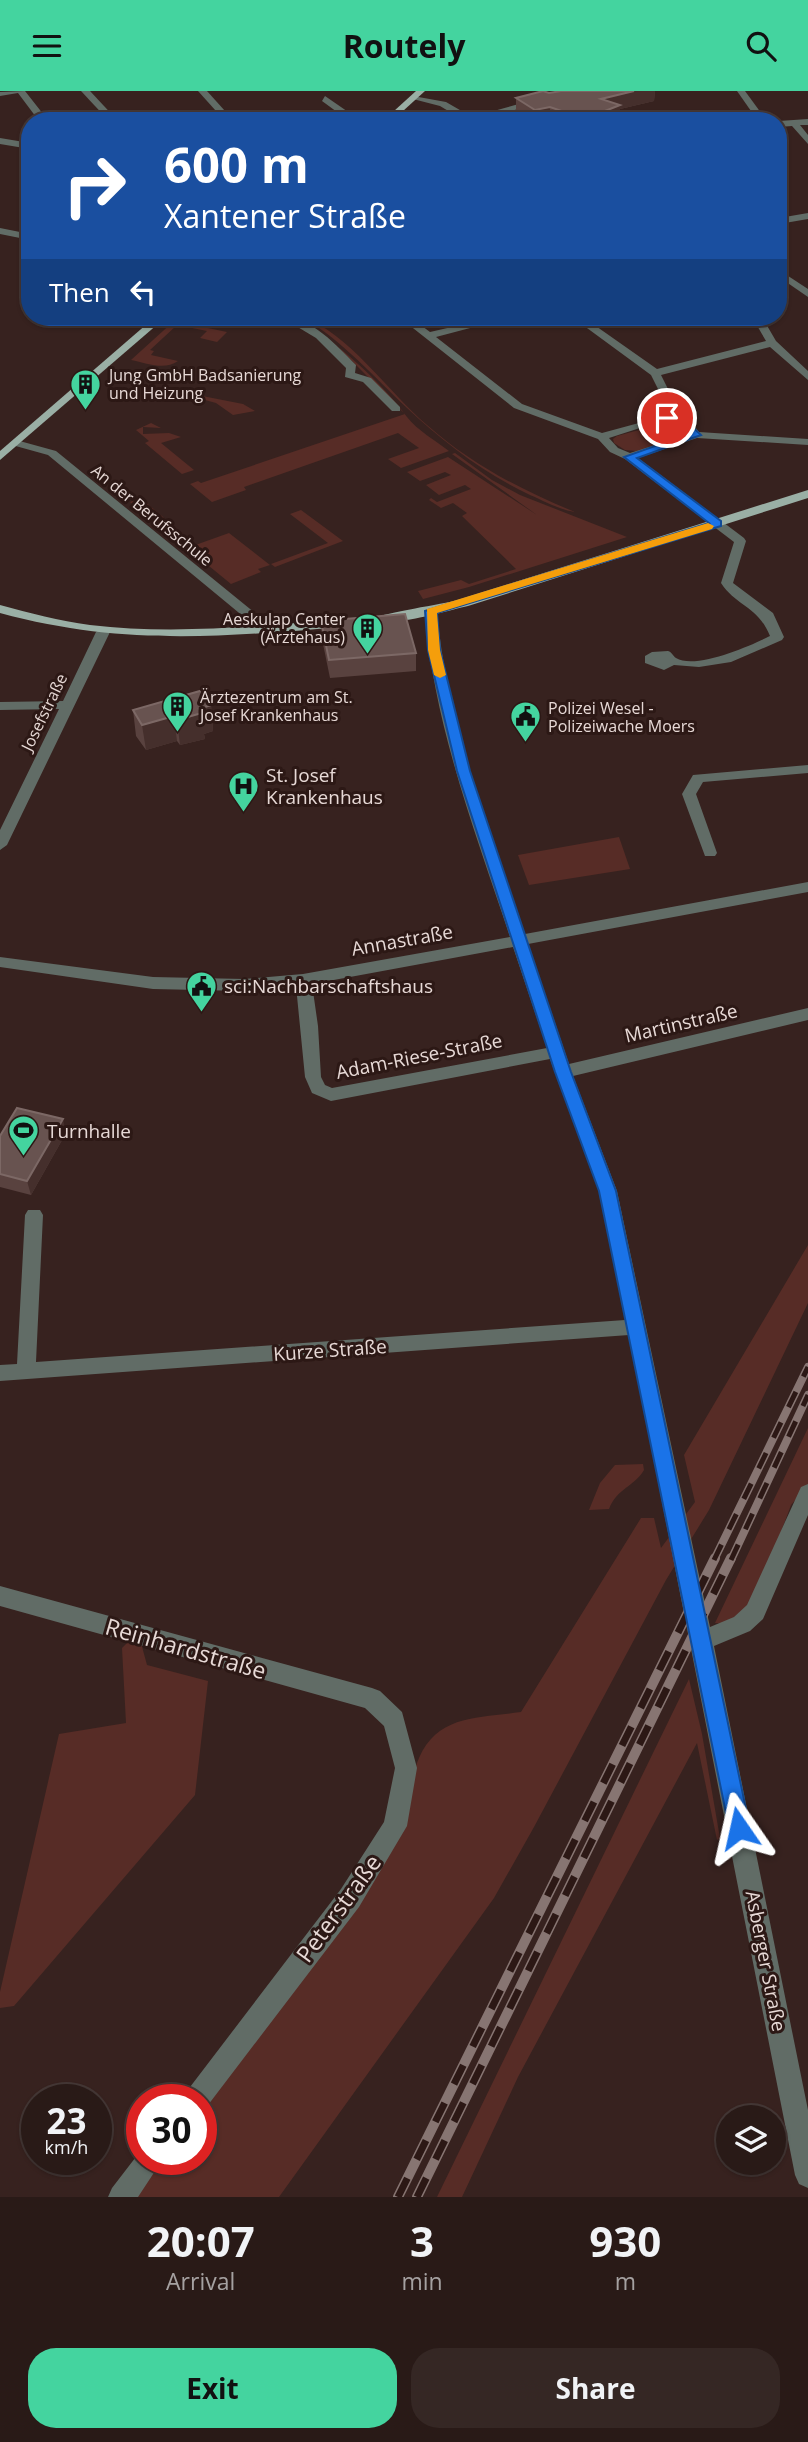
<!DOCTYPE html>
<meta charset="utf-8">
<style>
:root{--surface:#291a17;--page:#352724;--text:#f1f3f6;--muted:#a5a1a1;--line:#453836;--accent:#44d49f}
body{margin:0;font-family:"Open Sans",sans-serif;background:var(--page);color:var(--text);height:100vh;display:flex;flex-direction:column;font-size:26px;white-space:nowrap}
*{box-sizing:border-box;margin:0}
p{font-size:23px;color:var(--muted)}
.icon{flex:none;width:38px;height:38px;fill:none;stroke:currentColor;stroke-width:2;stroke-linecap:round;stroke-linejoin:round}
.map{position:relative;height:2106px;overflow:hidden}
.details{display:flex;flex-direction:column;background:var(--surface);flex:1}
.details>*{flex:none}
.hud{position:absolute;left:21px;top:21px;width:766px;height:214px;border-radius:28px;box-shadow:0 2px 5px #0004,0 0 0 2px var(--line);background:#1a4fa0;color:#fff;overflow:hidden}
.controls{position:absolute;left:716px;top:2014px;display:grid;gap:14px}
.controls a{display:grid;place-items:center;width:70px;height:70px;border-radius:50%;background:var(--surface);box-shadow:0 2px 5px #0004,0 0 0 2px var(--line);font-size:35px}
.speed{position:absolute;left:21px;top:1993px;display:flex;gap:14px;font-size:35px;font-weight:700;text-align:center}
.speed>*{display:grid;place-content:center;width:91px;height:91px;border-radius:50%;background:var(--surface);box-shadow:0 2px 5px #0004,0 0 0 2px var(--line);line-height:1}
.speed small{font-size:18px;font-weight:400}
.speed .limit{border:10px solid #d22;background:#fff;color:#111}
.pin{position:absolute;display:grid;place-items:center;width:60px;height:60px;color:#fff;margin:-30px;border:4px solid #fff;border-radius:50%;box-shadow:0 2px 7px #0007}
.me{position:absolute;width:77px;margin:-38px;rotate:349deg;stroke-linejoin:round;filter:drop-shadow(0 0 5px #0008)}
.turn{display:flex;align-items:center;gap:24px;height:147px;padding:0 28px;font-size:32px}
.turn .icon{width:91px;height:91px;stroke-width:2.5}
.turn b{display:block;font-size:49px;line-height:60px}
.then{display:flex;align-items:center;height:66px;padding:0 28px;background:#0003;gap:14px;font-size:26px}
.eta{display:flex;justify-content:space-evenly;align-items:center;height:119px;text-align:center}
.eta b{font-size:42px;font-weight:700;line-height:49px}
.button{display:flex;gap:14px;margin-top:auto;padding:14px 28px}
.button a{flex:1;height:80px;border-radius:28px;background:var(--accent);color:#111;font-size:28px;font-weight:700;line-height:80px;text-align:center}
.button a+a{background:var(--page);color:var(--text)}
header{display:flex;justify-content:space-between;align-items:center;height:91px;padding:0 28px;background:var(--accent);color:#111;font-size:32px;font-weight:700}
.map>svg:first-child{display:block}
.green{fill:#572c26}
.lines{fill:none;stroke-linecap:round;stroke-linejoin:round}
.minor{fill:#616c66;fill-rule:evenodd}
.major{fill:#9aafa5;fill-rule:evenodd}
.rail-far1-casing{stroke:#877572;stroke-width:8}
.rail-casing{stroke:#877572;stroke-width:10}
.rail-far1{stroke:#2c1815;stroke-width:5;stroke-dasharray:17;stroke-linecap:butt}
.rail{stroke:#2c1815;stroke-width:7;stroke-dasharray:21;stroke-linecap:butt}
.wall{fill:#59423f}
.shaded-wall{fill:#452f2c}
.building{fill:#685350;stroke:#7c6865;stroke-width:2}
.route{fill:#1a73e8;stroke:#114b97;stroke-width:2}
.slow{fill:#f59e0b}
.labels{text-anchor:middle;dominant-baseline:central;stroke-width:6;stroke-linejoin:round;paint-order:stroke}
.far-poi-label{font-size:16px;fill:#e7d9d6;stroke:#2c1815;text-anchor:start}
.far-street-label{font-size:16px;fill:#e7d9d6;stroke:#2c1815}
.poi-label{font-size:19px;fill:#e7d9d6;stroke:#2c1815;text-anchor:start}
.street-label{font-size:19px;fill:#e7d9d6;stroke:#2c1815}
.near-street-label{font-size:23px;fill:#e7d9d6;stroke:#2c1815}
</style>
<header><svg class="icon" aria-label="menu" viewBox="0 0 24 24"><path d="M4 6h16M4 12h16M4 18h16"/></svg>Routely<svg class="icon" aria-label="search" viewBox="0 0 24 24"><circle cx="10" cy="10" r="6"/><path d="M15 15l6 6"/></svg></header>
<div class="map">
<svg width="808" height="2106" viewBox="0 0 808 2106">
<rect width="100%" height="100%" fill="#37221f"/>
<g class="green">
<path d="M293,226C330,243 384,294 407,326C417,339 436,350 449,360L401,377L388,368L419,357L398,342L244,396L246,399L212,411L190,393L198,390L201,392L405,323L338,256Z"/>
<path d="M302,226C348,241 389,302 427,334C471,373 521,399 575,421C560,419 544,410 530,404C485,383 443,351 407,317C373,285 343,250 302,226Z"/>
<path d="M174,230L227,241L217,251L200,247L207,240L177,234L150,259L154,260L151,264L178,270C164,280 147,272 131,269Z"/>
<polygon points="187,302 243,313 255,320 233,324 216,312 183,303"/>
<polygon points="672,330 690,343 636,360 625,359 614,352 613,348 617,345"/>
<polygon points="151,332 161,337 143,336 143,343 169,342 181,346 161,352 194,379 182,383 145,352 149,350 136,339"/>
<polygon points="455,362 492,389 520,404 627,446 469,496 423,508 418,500 461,489 469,493 516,478 462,425 467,422 453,412 441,417 429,409 431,407 437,411 471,398 465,394 439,404 426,394 451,384 445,381 420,390 407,381 448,366 537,424 452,363"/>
<polygon points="141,407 143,409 183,443 174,447 130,411"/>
<polygon points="301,419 343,450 275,476 271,473 328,452 290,423"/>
<polygon points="229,442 270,474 258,478 261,481 231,493 187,457"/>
<polygon points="619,746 630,778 529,794 518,764"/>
<path d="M808,1154V1212L709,1419L666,1489L534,1736L494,1807L279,2106H135L164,2069L201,2068V2020L409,1720C412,1704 412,1682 419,1667C438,1623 480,1627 521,1621L641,1427H654L661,1457L695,1411L684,1364Z"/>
<polygon points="808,1337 808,1394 791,1414 756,1508 728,1533 715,1532"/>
<path d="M643,1373L644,1379C634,1396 617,1397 609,1418L589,1419L600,1392L615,1374Z"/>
<polygon points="129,1550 141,1552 147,1574 208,1590 195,1704 14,1915 0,1917 0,1901 59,1643 126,1632 122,1557"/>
<polygon points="689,1588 702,1643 720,1747 717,1749 697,1652 518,1986 462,2106 437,2106"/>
</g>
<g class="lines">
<g class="minor">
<polygon points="25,0 47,28 48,30 39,30 18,2 0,5 0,1"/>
<polygon points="81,0 90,0 118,30 109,30"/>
<polygon points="198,0 207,0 234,30 225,30"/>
<polygon points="565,0 578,0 478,30 465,30 440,15 409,7 413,5 446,11 472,26"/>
<polygon points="737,0 745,0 767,30 758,30"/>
<polygon points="325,5 354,25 373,30 348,29 322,10"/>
<polygon points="808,28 808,34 800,34 808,44 808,53 792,35 779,36 779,30"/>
<polygon points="0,47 30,52 30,58 0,53"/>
<polygon points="808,122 808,128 779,133 779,127"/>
<polygon points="0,137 30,143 30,149 0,143"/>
<polygon points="779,179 808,198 808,206 779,186"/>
<path d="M281,226C311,225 336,254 356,274L355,282L371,287L400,316V320H392L363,291L345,286L346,277L316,247Z"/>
<path d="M399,226H410L430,241L495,226H512L436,246L522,313L602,342L661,326L659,300L651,284L572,226H583L657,278L766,250L752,226H762L776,250L808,280V289L770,256L661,284L669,300L672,326L692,332L699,341L808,348V354L697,347L638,367L744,447L746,450L733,492L773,522L784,546L782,549L731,571L699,576L674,574L664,579L645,572V565L652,561L668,560C672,561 673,565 676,567C696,579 752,554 770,545C757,514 737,516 721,492L734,451L625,368L610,361L598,348L514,317ZM666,332L675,333L689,343L630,362L618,357L609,347L643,336Z"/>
<polygon points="16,349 56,360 255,522 259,539 258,542 248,542 244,526 48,364 12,354 10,352"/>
<path d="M431,516L437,520C446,631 490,738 525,843L808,791V801L528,853L569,973L808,917V929L573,985L617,1100L710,1536L734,1526L747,1514L801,1396L808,1393V1424L763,1528L750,1540L714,1555L808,2019V2097L799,2093L795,2084L629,1244L0,1290V1274L17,1273L25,1124L28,1119H40L43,1124L36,1271L625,1229L599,1100L550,968L331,1010L312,1002L305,986L296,895L244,900L153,898L0,876V866L153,886L244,888L303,883L510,846C475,740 433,632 425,520ZM513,856L547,957L332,997L325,994L321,986L318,935L312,893Z"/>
<polygon points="103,537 110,541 7,754 0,759 0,739 59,618 0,619 0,611 63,610 96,541"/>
<polygon points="808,674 808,682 703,691 696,703 717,762 715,765 705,765 682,703 693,684"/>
<polygon points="0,1495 372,1597 380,1600 402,1621 417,1677 407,1735 359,1816 205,2018 201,2020 201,2009 183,2009 187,2000 341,1798 384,1731 395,1677 384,1635 365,1617 0,1515"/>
<polygon points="142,2058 142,2068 163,2068 138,2106 108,2106 112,2097"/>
</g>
<g class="major">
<polygon points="416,0 425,0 392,30 383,30"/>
<polygon points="155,226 166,226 0,369 0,360"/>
<path d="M808,399V407L468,515C449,519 389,538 376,527C382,522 444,513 458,509Z"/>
<path d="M0,514C30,522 59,530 90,534C174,544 259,535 343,528L349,532L343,536C219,546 122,555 0,522Z"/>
</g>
<defs>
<g id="rail-far1">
<polyline points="714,1469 808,1276"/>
<polyline points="731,1469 808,1304"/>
</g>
<g id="rail">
<polyline points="398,2106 715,1467"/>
<polyline points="417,2106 731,1467"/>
</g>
</defs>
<use href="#rail-far1" class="rail-far1-casing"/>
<use href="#rail" class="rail-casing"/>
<use href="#rail-far1" class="rail-far1"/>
<use href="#rail" class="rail"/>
</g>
<g class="wall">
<polygon points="561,0 655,0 654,10 620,18 619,29 617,30 528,30 516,21 516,7"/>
<polygon points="321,530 416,562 416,580 330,587 322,548"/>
<polygon points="211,614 213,640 204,643 205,648 180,654 177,650 146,659 136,645 133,619"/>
<polygon points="66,1042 31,1104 0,1096 0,1045"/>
</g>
<g class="shaded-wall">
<polygon points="634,0 655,0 654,10 620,18 619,29 617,30 585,30 601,8"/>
<polygon points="550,16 550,30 534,30 535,19"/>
<polygon points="211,614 213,640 204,643 205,648 180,654 177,629 199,618"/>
<polygon points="174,625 177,650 146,659 142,634"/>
<polygon points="63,1028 66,1042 31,1104 27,1090"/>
</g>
<g class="building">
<polygon points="543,0 549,2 561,0 634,0 601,8 620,14 585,28 550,16 535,19 516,7"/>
<polygon points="405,523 416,562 329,569 321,530"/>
<polygon points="200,600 211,614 199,618 202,622 177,629 174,625 142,634 133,619"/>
<polygon points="17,1017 63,1028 27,1090 0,1083 0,1045"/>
</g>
<polygon class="route" points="664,324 683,327 701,344 637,367 721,430 721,435 437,522 440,559 470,680 571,981 616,1100 750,1737 747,1744 739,1748 732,1744 729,1737 599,1100 555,981 457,680 428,559 425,520 709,432 624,366 689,343 676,332 664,329"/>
<polygon class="slow" points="708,432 714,435 712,438 437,522 440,559 446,584 440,587 434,584 428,559 427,518"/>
<defs>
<symbol id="building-pin" viewBox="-11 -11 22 30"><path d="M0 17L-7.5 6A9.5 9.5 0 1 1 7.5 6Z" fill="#44d49f" stroke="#2c1815"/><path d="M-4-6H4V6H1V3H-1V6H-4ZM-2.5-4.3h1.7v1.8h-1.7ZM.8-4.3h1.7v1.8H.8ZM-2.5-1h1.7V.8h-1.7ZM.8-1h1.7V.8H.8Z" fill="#111"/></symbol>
<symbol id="civic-pin" viewBox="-11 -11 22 30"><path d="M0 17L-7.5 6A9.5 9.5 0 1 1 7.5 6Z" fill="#44d49f" stroke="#2c1815"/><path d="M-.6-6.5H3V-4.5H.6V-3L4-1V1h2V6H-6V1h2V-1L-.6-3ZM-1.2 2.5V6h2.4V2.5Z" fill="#111"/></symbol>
<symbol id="hospital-pin" viewBox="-11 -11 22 30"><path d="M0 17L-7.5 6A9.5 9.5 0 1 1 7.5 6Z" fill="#44d49f" stroke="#2c1815"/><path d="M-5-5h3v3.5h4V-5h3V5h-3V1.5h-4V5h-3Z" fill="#111"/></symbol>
<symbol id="stadium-pin" viewBox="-11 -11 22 30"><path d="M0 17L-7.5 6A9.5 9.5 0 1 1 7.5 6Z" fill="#44d49f" stroke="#2c1815"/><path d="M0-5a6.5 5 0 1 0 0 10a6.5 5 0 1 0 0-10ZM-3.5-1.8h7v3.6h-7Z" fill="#111"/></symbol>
</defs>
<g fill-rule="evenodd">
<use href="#building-pin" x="68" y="276" width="35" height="47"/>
<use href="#building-pin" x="350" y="520" width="35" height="47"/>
<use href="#building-pin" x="160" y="598" width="35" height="47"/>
<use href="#civic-pin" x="508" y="608" width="35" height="47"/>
<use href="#hospital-pin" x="226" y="678" width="35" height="47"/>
<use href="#civic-pin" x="184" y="878" width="35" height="47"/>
<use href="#stadium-pin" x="6" y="1022" width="35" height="47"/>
</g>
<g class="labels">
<g class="far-poi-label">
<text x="109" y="284">Jung GmbH Badsanierung<tspan x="109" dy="18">und Heizung</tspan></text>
<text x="345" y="528" text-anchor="end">Aeskulap Center<tspan x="345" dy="18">(Ärztehaus)</tspan></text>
<text x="200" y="606">Ärztezentrum am St.<tspan x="200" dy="18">Josef Krankenhaus</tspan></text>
<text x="548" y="617">Polizei Wesel -<tspan x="548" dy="18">Polizeiwache Moers</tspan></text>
</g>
<g class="far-street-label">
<text transform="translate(152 424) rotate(39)">An der Berufsschule</text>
<text transform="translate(44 621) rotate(-64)">Josefstraße</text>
</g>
<g class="poi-label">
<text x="266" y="684">St. Josef<tspan x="266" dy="22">Krankenhaus</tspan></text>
<text x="224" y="895">sci:Nachbarschaftshaus</text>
<text x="47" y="1040">Turnhalle</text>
</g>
<g class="street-label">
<text transform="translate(402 849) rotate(-10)">Annastraße</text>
<text transform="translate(681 932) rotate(-13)">Martinstraße</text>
<text transform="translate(419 965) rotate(-11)">Adam-Riese-Straße</text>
<text transform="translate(330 1259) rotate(-4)">Kurze Straße</text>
<text transform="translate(766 1870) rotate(79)">Asberger Straße</text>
</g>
<g class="near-street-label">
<text transform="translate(186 1557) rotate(16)">Reinhardstraße</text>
<text transform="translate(338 1817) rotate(-54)">Peterstraße</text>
</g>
</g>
</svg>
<div class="controls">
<a><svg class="icon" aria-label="layers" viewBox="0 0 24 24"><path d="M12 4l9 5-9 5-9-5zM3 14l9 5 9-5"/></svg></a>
</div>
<div class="speed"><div>23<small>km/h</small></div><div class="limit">30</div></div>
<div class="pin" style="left:667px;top:327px;background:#d93025"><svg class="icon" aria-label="arrive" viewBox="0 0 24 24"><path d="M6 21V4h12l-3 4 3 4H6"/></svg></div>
<svg class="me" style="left:739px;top:1737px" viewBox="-20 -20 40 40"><path d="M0-17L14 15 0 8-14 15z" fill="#1a73e8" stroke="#fff" stroke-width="4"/></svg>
<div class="hud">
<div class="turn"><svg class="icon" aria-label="right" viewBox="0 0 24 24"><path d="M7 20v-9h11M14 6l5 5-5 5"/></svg><div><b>600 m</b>Xantener Straße</div></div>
<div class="then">Then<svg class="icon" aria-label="left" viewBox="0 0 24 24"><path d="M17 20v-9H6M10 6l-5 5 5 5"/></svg></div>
</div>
</div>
<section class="details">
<div class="eta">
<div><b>20:07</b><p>Arrival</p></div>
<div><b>3</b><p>min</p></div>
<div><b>930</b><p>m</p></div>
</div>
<div class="button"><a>Exit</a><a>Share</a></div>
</section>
